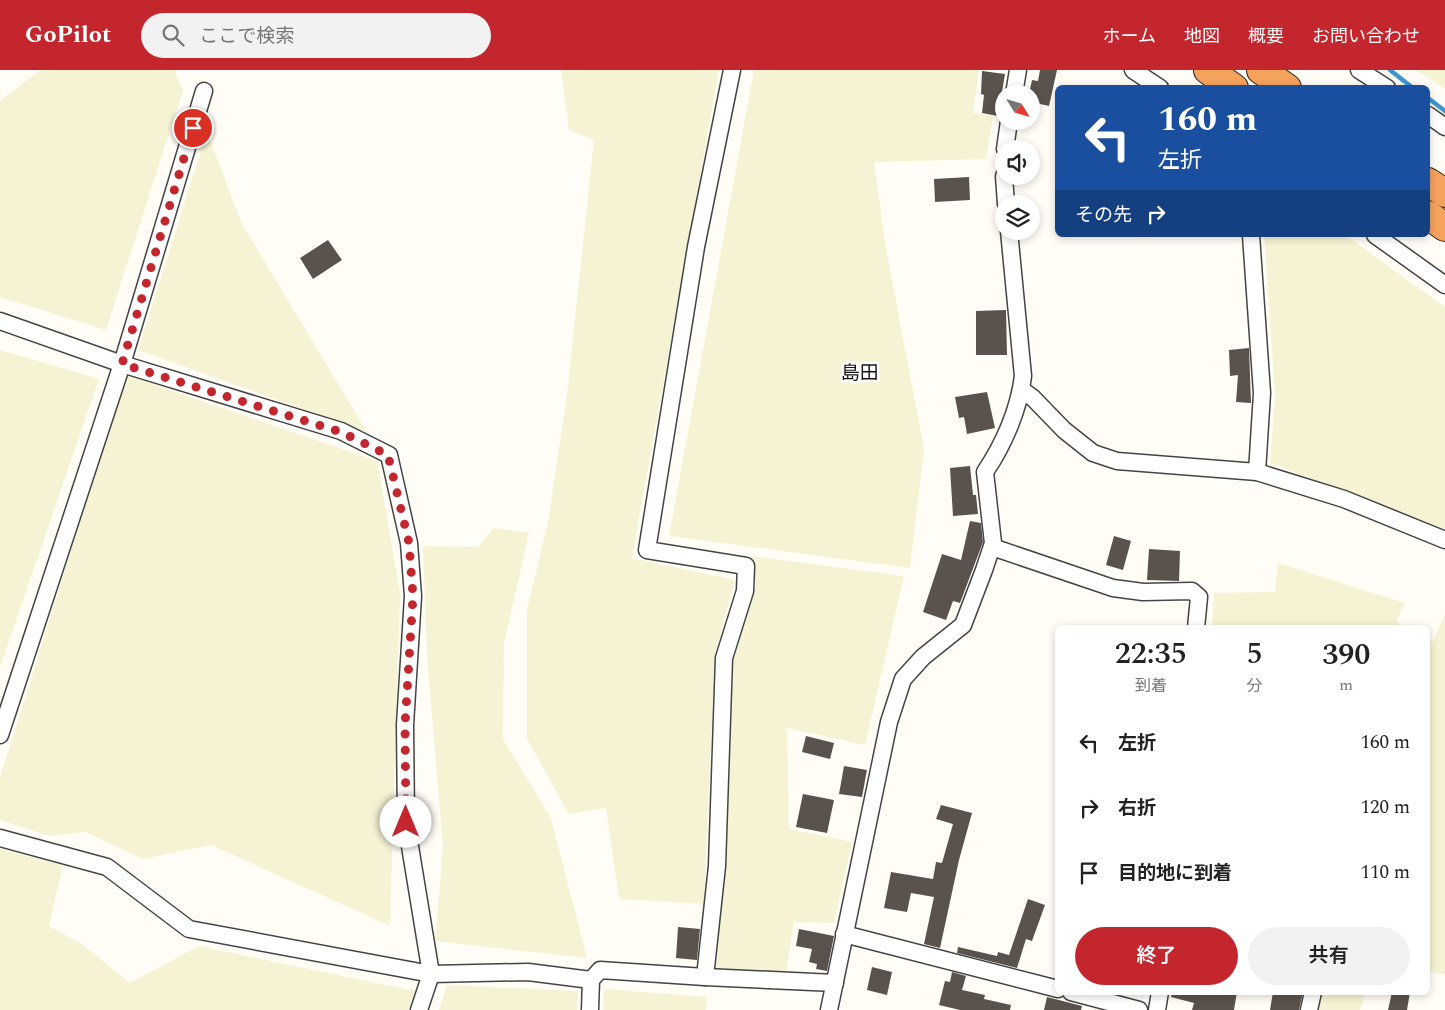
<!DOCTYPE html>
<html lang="ja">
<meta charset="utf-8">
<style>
:root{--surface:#fff;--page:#f2f2f2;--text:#222;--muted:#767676;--accent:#c4262e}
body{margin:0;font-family:Spectral,"Noto Sans JP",serif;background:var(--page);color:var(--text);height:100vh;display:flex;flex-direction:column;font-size:19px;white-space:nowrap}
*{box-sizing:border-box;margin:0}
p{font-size:16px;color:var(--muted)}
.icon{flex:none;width:28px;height:28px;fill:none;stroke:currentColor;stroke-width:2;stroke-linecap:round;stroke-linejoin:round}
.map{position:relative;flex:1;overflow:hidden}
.panel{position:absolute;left:1055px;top:555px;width:375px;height:370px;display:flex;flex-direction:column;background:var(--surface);border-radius:8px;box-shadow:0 2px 8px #0003}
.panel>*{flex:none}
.hud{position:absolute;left:1055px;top:15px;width:375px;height:152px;border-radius:8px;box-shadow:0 2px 8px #0003;background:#1a4fa0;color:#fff;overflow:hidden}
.needle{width:32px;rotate:127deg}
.fabs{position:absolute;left:995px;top:15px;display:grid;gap:10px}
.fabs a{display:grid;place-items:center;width:45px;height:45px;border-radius:50%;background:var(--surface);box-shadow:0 2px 8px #0003;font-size:25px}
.pin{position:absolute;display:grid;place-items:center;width:42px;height:42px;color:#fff;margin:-21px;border:2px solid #fff;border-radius:50%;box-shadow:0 1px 5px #0007}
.me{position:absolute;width:55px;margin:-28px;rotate:0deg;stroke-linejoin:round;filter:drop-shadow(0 0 4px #0008)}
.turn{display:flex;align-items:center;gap:18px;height:105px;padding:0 20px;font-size:22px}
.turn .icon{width:65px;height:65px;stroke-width:2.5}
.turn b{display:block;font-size:35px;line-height:42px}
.then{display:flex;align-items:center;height:48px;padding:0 20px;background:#0003;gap:10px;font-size:19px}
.eta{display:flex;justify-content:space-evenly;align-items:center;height:85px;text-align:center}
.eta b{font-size:30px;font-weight:600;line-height:35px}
.action{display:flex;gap:10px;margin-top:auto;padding:10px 20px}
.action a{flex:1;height:58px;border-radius:30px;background:var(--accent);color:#fff;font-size:20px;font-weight:600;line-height:58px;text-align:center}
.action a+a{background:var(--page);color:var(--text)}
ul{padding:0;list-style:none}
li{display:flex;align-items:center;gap:15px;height:65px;padding:0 20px}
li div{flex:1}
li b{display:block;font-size:19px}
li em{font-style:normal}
header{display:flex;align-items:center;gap:30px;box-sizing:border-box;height:70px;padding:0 25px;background:var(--accent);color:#fff}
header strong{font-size:24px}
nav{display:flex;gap:28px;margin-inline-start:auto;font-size:18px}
.search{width:350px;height:45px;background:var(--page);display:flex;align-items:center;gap:12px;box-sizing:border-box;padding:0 18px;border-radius:28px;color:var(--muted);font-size:19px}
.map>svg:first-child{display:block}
.farmland{fill:#f6f3d4}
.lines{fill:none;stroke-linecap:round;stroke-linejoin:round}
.stream{stroke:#3f96cf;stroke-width:4.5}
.building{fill:#5a524d}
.minor-casing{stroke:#444;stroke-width:19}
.motorway-casing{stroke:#222;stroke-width:30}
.minor{stroke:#fff;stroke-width:16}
.motorway{stroke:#f5a25d;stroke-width:28}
.route{stroke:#c4262e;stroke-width:9;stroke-dasharray:0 16.2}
.labels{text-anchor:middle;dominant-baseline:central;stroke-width:5;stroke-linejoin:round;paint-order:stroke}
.quarter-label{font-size:19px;fill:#111;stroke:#fff}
</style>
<header>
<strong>GoPilot</strong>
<div class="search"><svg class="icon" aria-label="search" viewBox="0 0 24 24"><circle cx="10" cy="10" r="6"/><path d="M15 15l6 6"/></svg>ここで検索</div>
<nav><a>ホーム</a><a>地図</a><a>概要</a><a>お問い合わせ</a></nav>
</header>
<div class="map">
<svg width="1445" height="940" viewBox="0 0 1445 940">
<rect width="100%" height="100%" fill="#fffdf5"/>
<g class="farmland">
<polygon points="40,0 174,0 183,20 106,260 0,227 0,31"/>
<polygon points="561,0 719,0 632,488 735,510 715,582 704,834 619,829 606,738 569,744 527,669 527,540 548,452 567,325 594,70 569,60"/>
<polygon points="754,0 979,0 973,43 993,46 986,89 874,92 885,173 924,379 910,498 669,466"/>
<polygon points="1416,0 1445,0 1445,19"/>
<polygon points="207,62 242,154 367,362 138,280"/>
<polygon points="1264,165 1345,165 1445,237 1445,459 1270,393 1275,326"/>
<polygon points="0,280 99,309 0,597"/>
<polygon points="126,305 377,391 400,522 390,856 211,775 143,789 85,762 49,766 0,750 0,708"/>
<polygon points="494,458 529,463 504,573 503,669 551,748 587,888 435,871 443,777 427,586 423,476 478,477"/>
<polygon points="750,486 904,506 865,675 787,658 789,759 852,772 834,853 794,852 786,903 716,898 725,800 731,577 756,516"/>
<polygon points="1278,493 1405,533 1396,552 1406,557 1212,557 1214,523 1275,522"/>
<polygon points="1445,544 1445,905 1428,901 1428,570 1433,572"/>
<polygon points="0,779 63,795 49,856 83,875 130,913 199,876 415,921 408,940 0,940"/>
<polygon points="447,915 578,921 577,940 439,940"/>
<polygon points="604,919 707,927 706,940 604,940"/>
<polygon points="1309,923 1365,923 1360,940 1305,940"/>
</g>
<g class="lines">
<g class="stream">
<polyline points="1390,0 1413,18"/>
<polyline points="1428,28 1445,41"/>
</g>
</g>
<g class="building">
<polygon points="1040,0 1057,0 1049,36 1031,32 1031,24 1029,24 1032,10 1038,11"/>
<polygon points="982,1 1005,4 998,46 982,43 984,25 981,24"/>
<polygon points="969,107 970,130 935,132 934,109"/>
<polygon points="328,170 342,190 313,209 300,188"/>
<polygon points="1006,240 1007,285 976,285 976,241"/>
<polygon points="1249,278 1251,333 1236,332 1238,305 1230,306 1229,280"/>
<polygon points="987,322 995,358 967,364 964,347 959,348 955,327"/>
<polygon points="970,396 973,425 976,425 978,444 953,446 950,398"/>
<polygon points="970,451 981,453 983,472 960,533 953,531 946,550 923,542 942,484 961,490"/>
<polygon points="1114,466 1131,471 1123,500 1106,495"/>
<polygon points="1149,479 1180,481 1179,511 1147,510"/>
<polygon points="806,666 834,673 830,689 802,682"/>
<polygon points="844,696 867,700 862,727 839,724"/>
<polygon points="803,724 834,730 827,763 796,757"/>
<polygon points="941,735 972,743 959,790 940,878 924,874 934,827 911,823 907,842 884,838 891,802 933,809 936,792 942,793 953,754 936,749"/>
<polygon points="1028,829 1045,835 1032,871 1026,869 1017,898 957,883 958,877 997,886 998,882 1009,885"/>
<polygon points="678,857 700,859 697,890 676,888"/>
<polygon points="799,859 834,866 827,901 816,899 817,894 809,892 812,879 796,876"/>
<polygon points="872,897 892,902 887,925 867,920"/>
<polygon points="952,902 966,906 962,920 985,925 984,929 1011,935 1010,940 960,940 939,935 945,911 950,912"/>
<polygon points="1172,922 1237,922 1234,940 1192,940 1194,933 1171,927"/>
<polygon points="1273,922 1303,922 1299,940 1270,940"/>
<polygon points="1392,922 1410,922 1407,940 1388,940"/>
<polygon points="1047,927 1082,936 1081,940 1044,940"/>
</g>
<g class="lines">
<defs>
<g id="minor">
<polyline points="1133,0 1160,18"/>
<polyline points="1359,0 1387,18"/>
<polyline points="1014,24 1018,0"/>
<polyline points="1428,45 1445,57"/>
<polyline points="1005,79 1009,51"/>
<polyline points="1004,106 1006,134"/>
<polyline points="1251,165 1262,323 1257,402"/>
<polyline points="1375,165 1445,215"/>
<polyline points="0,251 122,294 341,361 389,385 409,473 413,526 405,655 406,752 431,904 419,940"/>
<polyline points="1022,320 1033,328 1064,360 1093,383 1117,391 1257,402 1344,429 1445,470"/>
<polyline points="992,477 1113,518 1143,522 1192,521 1199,527 1196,558"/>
<polyline points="0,665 122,294 204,21"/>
<polyline points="0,768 107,797 189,859 431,904 528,902 591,910"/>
<polyline points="844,864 1058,919"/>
<polyline points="705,907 717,796 724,588 745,521 746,496 647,480 696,177 732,0"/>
<polyline points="1071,922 1139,940"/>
<polyline points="590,940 591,910 600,900 705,907 835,913"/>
<path d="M829,940L889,652L903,609L923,587L963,555L984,500L993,473L985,402C1004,374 1019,339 1023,306L1009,161"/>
<polyline points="1157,940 1160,922"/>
<polyline points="1309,940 1313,922"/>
</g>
<g id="motorway">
<polyline points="1208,0 1234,18"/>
<polyline points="1261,0 1287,18"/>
<polyline points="1428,112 1445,123"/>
<polyline points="1428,145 1445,157"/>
</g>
</defs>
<use href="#minor" class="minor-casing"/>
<use href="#motorway" class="motorway-casing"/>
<use href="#minor" class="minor"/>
<use href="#motorway" class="motorway"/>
</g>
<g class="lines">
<polyline class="route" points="193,58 122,294 341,362 388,385 409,473 413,526 405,655 406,752"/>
</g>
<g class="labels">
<g class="quarter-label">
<text x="860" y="303">島田</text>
</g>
</g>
</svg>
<div class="fabs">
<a><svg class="needle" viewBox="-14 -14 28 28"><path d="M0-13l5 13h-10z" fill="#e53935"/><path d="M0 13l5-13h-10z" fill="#767676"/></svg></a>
<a><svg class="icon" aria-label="sound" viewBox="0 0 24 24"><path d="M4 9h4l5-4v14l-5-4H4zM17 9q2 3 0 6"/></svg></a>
<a><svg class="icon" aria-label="layers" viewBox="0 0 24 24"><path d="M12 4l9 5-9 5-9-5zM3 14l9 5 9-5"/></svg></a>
</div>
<div class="pin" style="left:193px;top:58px;background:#d93025"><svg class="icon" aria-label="arrive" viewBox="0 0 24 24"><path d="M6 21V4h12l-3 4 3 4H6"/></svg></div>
<svg class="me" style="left:406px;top:752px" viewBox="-20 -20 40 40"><circle r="19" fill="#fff"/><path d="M0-13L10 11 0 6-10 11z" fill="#c4262e"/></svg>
<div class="hud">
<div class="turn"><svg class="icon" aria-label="left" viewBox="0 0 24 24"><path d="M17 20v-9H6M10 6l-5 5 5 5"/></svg><div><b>160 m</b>左折</div></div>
<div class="then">その先<svg class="icon" aria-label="right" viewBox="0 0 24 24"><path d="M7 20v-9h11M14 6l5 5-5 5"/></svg></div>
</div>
<section class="panel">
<div class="eta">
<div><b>22:35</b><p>到着</p></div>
<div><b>5</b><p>分</p></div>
<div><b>390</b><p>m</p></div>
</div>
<ul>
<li><svg class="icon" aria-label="left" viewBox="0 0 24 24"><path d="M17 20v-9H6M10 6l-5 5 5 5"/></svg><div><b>左折</b></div><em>160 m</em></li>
<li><svg class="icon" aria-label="right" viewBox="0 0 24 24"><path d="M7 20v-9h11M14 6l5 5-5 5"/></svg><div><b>右折</b></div><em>120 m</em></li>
<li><svg class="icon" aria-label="arrive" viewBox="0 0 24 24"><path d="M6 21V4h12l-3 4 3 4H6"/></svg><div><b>目的地に到着</b></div><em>110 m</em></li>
</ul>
<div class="action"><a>終了</a><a>共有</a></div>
</section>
</div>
